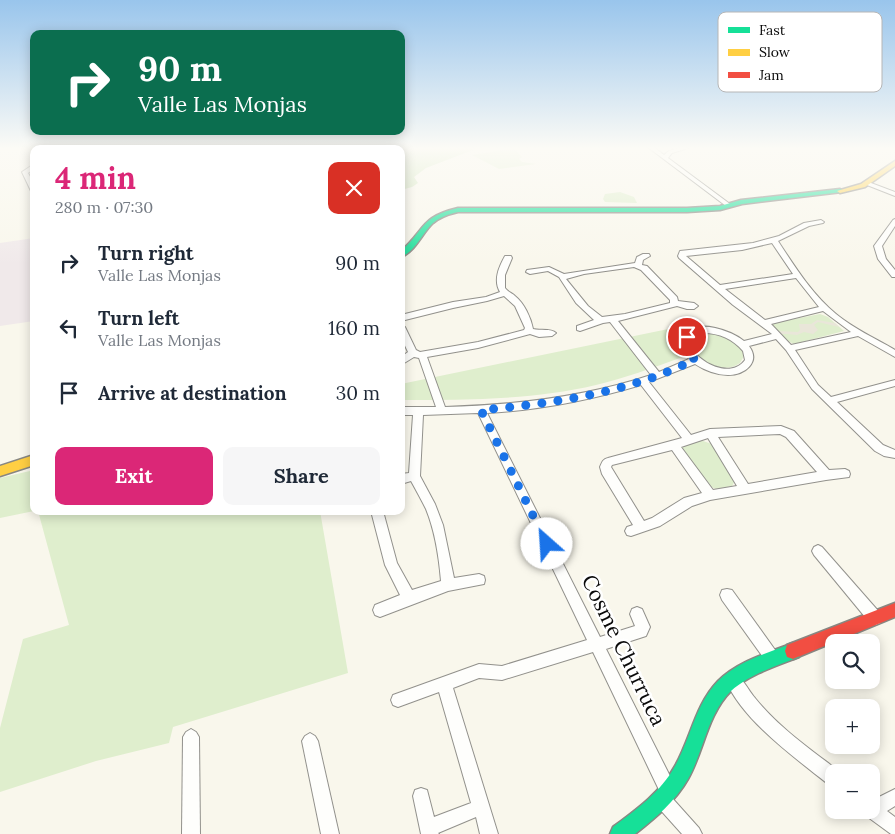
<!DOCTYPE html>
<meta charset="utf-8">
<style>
:root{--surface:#fff;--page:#f6f6f7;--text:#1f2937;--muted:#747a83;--accent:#db2777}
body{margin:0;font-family:Lora,serif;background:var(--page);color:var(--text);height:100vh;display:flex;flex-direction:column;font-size:19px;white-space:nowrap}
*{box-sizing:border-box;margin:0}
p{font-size:16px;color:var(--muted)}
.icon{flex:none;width:28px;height:28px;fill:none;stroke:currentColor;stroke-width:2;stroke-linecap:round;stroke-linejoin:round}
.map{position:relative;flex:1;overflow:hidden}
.side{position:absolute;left:30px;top:145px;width:375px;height:370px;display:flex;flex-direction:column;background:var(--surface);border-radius:10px;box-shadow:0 2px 12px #0003}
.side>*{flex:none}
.top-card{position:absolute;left:30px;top:30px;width:375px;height:105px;border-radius:10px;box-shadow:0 2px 12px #0003;background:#0b6e4f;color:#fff;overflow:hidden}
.controls{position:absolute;left:825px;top:634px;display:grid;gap:10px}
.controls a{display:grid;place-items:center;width:55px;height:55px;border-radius:10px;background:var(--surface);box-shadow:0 2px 12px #0003;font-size:25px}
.pin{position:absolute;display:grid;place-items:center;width:42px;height:42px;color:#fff;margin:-21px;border:2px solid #fff;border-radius:50%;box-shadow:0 1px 5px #0007}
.me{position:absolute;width:55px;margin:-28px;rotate:334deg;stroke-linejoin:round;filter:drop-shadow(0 0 4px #0008)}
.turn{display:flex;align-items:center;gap:18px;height:105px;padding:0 25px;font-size:22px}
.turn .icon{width:65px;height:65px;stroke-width:2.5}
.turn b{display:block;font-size:35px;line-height:42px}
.round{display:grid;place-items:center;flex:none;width:52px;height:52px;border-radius:10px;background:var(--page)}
.summary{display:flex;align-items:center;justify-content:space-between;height:85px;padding:0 25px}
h1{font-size:30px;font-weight:800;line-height:38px;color:var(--accent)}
.cta{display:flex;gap:10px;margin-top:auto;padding:10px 25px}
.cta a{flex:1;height:58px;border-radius:10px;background:var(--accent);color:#fff;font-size:20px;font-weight:800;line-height:58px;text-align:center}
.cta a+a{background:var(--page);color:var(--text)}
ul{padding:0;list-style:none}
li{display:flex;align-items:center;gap:15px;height:65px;padding:0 25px}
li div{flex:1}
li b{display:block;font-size:19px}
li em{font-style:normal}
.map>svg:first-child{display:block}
.industrial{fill:#f0e9ea}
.green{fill:#dfeecd}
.forest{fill:#cfe5bb}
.plaza{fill:#e9e6d9}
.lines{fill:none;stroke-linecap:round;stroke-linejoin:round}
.street-casing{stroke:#92918c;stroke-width:2}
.fast-casing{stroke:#888782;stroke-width:3}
.slow-casing{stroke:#888782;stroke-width:3}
.jam-casing{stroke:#888782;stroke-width:3}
.street{fill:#fefefc;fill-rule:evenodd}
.fast{fill:#16e098;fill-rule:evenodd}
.slow{fill:#ffcf43;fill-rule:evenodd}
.jam{fill:#f24e42;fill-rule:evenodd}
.route{stroke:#1a73e8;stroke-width:9;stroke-dasharray:0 16.2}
.labels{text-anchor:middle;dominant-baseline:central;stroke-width:5;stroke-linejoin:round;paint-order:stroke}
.near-street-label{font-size:21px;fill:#0a0a0a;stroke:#fff}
.key{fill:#fff;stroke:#b6b6b6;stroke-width:1}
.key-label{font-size:14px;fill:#0a0a0a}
</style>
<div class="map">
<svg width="895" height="834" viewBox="0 0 895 834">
<rect width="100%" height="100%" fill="#f9f7ec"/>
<polygon class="industrial" points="34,238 34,321 0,326 0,243"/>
<g class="green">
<polygon points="514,148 522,157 519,159 522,162 536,164 499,169 472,155"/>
<polygon points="620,192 634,197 637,203 605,202 603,199 605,194"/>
<polygon points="820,314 828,317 844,331 794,344 788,341 772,326 774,323 779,322"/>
<path d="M678,327L687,328C676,336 680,344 682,355L680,358C652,368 625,378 596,385C533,400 466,400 401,400V384Z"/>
<path d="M710,333C724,336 741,341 744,356L740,363C722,375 703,362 691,349L690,342L695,336Z"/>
<polygon points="700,440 712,444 735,481 732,486 716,489 709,486 681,447"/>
<polygon points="34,470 34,511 0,518 0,478"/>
<polygon points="38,511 320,511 348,673 173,727 169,743 96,761 0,792 0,728 23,639 69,625"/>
</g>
<polygon class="forest" points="478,148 426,168 414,177 418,183 412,187 401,190 401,149 378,149"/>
<polygon class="plaza" points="817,320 835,323 839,327 818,322 814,325 818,330 813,334 804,332 797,335 787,334 780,334 778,331 798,332 800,330 799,324 811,324"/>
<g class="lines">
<defs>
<g id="street">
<rect x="64" y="148" width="6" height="1"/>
<rect x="72" y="148" width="6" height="1"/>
<rect x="128" y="148" width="6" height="1"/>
<rect x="162" y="148" width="6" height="1"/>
<polygon points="193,148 198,148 192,149"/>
<polygon points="242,148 247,148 241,149"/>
<path d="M649,148H655L664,155C671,148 679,148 688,148L672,153L668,158L730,204V206H726Z"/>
<polygon points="34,164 34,169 28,173 34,184 34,193 31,191 22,172"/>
<polygon points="867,183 871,183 895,192 895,196 867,185"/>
<polygon points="895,219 895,226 882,246 886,259 895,270 895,277 892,277 878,259 874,246 893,220"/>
<path d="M821,220L824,222L823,223L809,226L778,241C795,267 812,294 836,314C854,329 875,338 895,350V357L858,336L795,350L818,385L831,397L895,380V386L837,402L883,445L895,450V458L884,456L875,451L812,389L786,350L776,339L749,346C761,362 745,375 728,375C717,375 704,370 695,364L649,382L691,435L710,429L781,426L794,431L829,470L845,469L849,471L850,474L849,477L826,480L710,500L692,506L660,526L631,536L627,535L625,531L627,527L633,525L602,474L600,467C602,462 603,459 608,458L682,438L641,385C591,400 540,410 487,413L600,637L635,626L630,614L632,609L637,607L642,609L650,627L646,636L606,649L675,786L677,792L673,799L699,828L702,834H682L656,805L654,799L656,793L660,792L593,652L502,680L479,678L453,688L498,834H480L476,817L438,833L439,834H421L413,796L415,790L421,788L427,790L434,817L471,803L439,692L398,707L393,705L391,700L393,695L479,664L502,666L587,640L478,413L423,415L420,476L435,504L443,525L454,578L479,574L484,576L485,580L484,584L448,591L380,617L375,615L373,610L375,605L400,595L385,565L371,511H383L397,563L412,590L441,581C439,557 435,531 426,509C421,499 416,490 411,481L401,484V474L409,473L413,415H401V407H436L419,358L414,357L401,365V357L408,352L401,337V324L405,327L416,350L420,352L478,342L524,330L525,328L515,306L504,296L487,301L453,308L401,321V315L453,302L486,297L500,292C493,280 499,267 505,256H511L512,258L505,275V288C508,292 512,293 515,296C524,303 531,318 533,329C540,331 551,328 556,333L552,336L539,337L530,334L478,348L427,357L445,407C515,405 585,397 651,375L610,322L603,323L580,331L577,330V326L594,320L576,303L559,277L548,271L530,274L526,272L527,270L549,267L564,274L635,263L637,257L643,254H649L650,256L643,260L642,265L647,266L677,297L678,301L694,303L698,306L694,309H687L677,306L618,321L659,372L689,359L681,344C682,341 684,336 686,333C699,319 732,331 744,341L772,334L733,305L679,258L678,256L680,251L753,243L779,236L804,223ZM772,243L793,274L720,285L686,256L742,250ZM634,267L641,270L670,300V303L625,314L602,317L588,306L566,279L584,274ZM796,278L819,307L765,320L725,289ZM823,311L851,332L791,345L771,324ZM700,333C717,332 732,338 743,351L745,360C730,380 697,362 689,344L693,336ZM780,434L786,437L817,472L748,484L718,437ZM708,438L737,486L713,490L681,447ZM672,450L702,493L684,498L652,518L644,521L611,467L612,465Z"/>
<polygon points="818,545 822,547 880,613 882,618 880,623 875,625 870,623 814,555 812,551 814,547"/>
<polygon points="727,589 732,590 778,654 780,659 778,664 773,666 768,664 722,600 720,595 722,590"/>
<path d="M732,672C742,676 748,690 755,698C778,727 810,749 840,772H834V786L828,784C794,757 742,720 725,679L727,674Z"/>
<polygon points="191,729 196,732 199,737 200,834 182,834 183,737 186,732"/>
<polygon points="310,733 315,736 318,741 339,834 321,834 302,741 305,736"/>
<polygon points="895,789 895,806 887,811 895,817 895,834 891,834 865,815 863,810 871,810 871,801"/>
</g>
<g id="fast">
<rect x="304" y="148" width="6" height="1"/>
<path d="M840,189L842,190V192L742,204L720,210L687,212H458C449,214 440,217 433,223C422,233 416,251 401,257V251C426,229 420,217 458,208H687L720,206L741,200Z"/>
<path d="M793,643L799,645L801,651L799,657C776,666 750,674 731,691C707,715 704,751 688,779C675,802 655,818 635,834H610L613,827C636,810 661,792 675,766C691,738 695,705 718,681C738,661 768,653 793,643Z"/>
</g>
<g id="slow">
<polygon points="895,161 895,166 865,187 840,193 837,191 861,184"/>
<polygon points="34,455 34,465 0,476 0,466"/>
</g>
<polygon id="jam" points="895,603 895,617 793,659 787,657 785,651 787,645"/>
</defs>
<use href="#street" class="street-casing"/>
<use href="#fast" class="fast-casing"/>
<use href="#slow" class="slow-casing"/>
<use href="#jam" class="jam-casing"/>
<use href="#street" class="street"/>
<use href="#fast" class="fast"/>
<use href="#slow" class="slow"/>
<use href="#jam" class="jam"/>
</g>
<linearGradient id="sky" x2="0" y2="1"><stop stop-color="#99c5ec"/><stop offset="0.56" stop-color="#fcfbf6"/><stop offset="1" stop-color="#fcfbf6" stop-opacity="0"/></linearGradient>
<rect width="895" height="265" fill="url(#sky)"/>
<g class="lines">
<path class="route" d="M547,544L481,410C536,405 590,398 642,381C660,376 678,367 695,360L686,348L687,337"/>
</g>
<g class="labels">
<g class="near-street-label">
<text transform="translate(624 650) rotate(64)">Cosme Churruca</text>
</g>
</g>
<rect x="718" y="12" width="164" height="80" rx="8" class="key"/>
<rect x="728" y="27" width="22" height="6" fill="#16e098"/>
<rect x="728" y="49" width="22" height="7" fill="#ffcf43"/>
<rect x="728" y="72" width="22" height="6" fill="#f24e42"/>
<g class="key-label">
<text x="759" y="35">Fast</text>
<text x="759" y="57">Slow</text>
<text x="759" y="80">Jam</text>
</g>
</svg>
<div class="controls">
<a><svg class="icon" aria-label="search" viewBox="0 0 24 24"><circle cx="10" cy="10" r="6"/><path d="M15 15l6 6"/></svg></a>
<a>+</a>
<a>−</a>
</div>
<div class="pin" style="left:687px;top:337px;background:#d93025"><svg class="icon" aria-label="arrive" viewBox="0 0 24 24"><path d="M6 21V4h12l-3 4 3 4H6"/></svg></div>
<svg class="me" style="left:547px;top:544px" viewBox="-20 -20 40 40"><circle r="19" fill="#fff"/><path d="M0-13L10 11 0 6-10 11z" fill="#1a73e8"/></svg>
<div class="top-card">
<div class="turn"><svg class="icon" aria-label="right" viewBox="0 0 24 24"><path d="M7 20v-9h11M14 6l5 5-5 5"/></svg><div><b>90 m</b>Valle Las Monjas</div></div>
</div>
<section class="side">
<div class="summary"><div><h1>4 min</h1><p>280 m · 07:30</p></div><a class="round" style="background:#d93025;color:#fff"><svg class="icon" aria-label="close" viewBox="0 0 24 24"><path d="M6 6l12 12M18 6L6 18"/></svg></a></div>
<ul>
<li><svg class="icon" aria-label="right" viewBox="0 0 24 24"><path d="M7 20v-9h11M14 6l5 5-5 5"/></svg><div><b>Turn right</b><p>Valle Las Monjas</p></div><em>90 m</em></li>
<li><svg class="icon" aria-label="left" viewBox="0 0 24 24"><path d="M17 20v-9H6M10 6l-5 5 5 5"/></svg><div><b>Turn left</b><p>Valle Las Monjas</p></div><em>160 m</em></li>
<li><svg class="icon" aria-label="arrive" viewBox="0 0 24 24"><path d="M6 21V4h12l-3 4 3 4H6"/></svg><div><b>Arrive at destination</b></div><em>30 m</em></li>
</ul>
<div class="cta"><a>Exit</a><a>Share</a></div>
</section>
</div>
